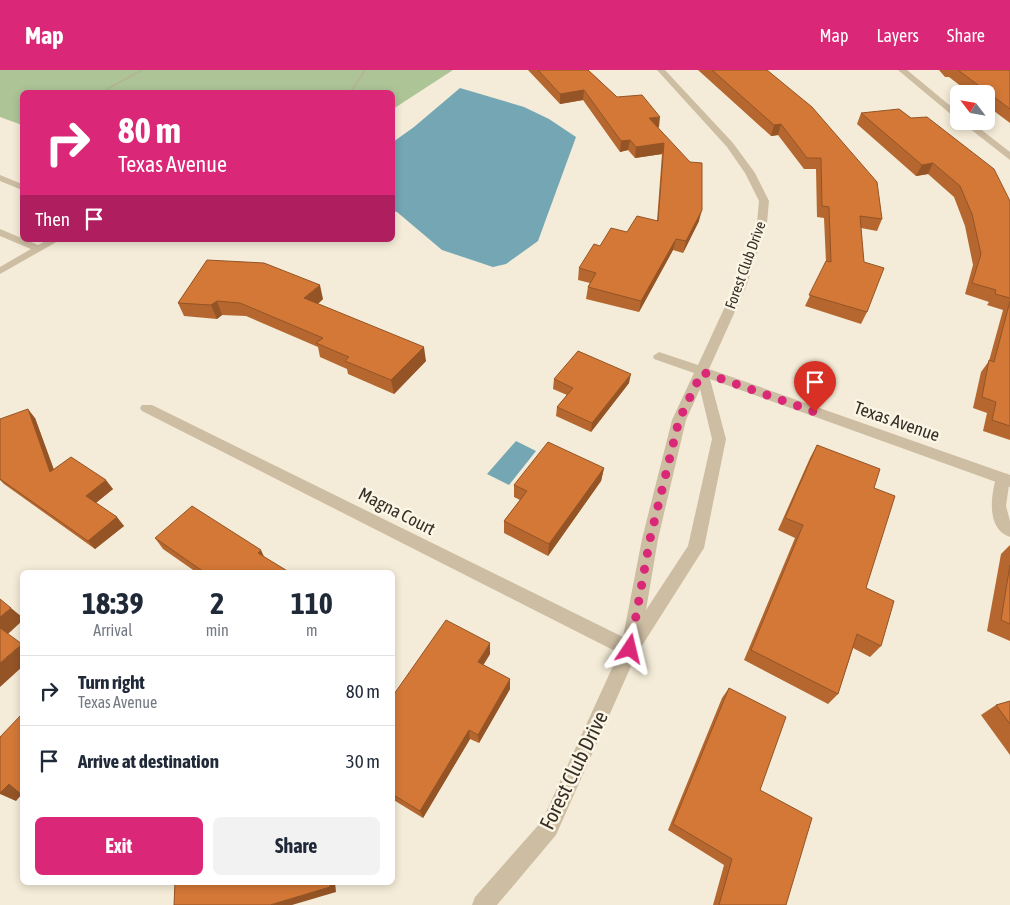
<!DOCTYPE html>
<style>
:root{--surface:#fff;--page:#f2f2f3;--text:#1f2937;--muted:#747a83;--line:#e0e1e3;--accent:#db2777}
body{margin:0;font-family:"Asap Condensed",sans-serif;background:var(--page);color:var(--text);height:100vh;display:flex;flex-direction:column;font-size:19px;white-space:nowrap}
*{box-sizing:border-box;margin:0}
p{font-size:16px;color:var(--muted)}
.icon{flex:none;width:28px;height:28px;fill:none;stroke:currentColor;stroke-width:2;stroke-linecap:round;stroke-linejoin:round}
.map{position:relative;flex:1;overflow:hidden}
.details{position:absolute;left:20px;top:500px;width:375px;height:315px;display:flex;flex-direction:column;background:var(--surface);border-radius:8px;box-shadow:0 2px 8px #0003}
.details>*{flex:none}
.banner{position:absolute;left:20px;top:20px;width:375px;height:152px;border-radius:8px;box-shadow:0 2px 8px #0003;background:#db2777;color:#fff;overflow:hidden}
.needle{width:32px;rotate:301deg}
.tools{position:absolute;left:950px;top:15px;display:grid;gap:10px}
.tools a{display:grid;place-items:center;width:45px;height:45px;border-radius:8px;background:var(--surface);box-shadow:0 2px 8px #0003;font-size:25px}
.pin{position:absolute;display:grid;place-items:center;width:42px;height:42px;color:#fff;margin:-51px -21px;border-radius:50% 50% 50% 0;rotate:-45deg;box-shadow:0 0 5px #0007}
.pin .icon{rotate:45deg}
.me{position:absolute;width:55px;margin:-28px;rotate:10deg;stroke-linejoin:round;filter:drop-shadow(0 0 4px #0008)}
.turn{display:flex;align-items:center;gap:18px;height:105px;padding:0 15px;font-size:22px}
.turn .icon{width:65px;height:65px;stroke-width:2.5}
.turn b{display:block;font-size:35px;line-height:42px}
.then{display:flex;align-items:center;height:48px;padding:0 15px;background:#0003;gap:10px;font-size:19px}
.eta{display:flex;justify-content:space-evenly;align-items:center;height:85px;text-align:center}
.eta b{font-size:30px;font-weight:700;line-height:35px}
.primary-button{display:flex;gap:10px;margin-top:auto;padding:10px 15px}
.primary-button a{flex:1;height:58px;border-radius:8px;background:var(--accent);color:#fff;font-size:20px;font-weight:700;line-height:58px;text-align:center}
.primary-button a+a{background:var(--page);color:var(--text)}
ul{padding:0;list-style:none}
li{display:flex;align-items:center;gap:15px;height:70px;padding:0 15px;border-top:1px solid var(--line)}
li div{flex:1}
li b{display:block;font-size:19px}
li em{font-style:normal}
header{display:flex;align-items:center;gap:30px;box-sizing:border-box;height:70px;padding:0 25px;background:var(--accent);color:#fff}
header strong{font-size:24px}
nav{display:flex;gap:28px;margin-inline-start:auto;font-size:18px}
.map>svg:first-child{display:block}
.green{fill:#adc497}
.water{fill:#74a6b4}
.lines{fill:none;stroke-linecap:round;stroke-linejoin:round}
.path{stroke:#b9a88d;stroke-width:2;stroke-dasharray:1 1;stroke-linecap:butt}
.lane{fill:#cdbda3;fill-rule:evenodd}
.street{fill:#cdbda3;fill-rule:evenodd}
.wall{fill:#b5672f}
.shaded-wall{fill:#945426}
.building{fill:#d37837;stroke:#945426}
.route{stroke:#db2777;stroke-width:9;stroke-dasharray:0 16.2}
.labels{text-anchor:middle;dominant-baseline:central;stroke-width:5;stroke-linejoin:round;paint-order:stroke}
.far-street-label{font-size:15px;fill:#372e26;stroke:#fbf5e5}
.street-label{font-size:18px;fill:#372e26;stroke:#fbf5e5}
.near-street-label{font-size:21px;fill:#372e26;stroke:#fbf5e5}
</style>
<header>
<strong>Map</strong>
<nav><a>Map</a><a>Layers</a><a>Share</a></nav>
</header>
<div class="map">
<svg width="1010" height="835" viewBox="0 0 1010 835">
<rect width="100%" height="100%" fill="#f4ecd8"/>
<polygon class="green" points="0,0 453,0 393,39 392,22 22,22 22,55 0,47"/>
<g class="water">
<polygon points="460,18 524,37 549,49 576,67 538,171 506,194 493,197 442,180 397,142 393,141 393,72 414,57"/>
<polygon points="516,371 536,381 509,415 487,404"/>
</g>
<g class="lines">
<g class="path">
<polyline points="102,22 142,0"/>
<polyline points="351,22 365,0"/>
</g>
<g class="lane">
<polygon points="0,105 22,114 22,120 0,111"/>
<polygon points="0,159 38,175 48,170 60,170 0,204 0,197 31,179 0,166"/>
<path d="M1003,403L1008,404L1010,408L1006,436L1010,451V467C986,459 991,426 996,408L998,404Z"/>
</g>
<g class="street">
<path d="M657,0H665L733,73L755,103L769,131L767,153L746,217L709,299L1010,405V417L710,309L726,369L704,478L636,585L556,765L497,835H472L475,827L542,751L619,583L142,341L140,338L142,335H152L623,567L642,469L672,350L694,303L654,289L653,286L659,282L698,295L734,217L757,153L759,131L745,103L727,77ZM700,319L712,369L688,476L646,540L658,469L686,350Z"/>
<polygon points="898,0 907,0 959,43 959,51"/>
<polygon points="960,51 970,51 1010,82 1010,90"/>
</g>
</g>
<g class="wall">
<polygon points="528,0 588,0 617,27 659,57 658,58 699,151 683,183 673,180 639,242 586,229 588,217 590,213 578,210 579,198 600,176 627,162 657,151 662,84 635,88 628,80 620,82 583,30 560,34"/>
<polygon points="698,0 767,0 882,149 877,161 861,158 867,242 861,254 805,236 826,192 824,148 817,147 816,99 804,99 778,65 771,66"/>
<polygon points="939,0 1010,0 1010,53 986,35 986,24 971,24 949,7 945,7"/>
<polygon points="861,43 1010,131 1010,370 983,361 987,343 973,338 981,302 989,291 1003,240 987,235 989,232 965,224 973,195 965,156 954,127 928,104 916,106 857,54"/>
<polygon points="207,190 323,229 318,234 426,291 394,324 348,304 347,299 320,287 318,277 246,246 222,245 217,249 184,246 178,233"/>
<polygon points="554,309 629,313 591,362 556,346 557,337 567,325 553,319"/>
<polygon points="35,348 54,400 113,419 96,433 124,456 95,479 4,414 0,410 0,349"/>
<polygon points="817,375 874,418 866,518 881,576 870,587 853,578 838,624 828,634 744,590 795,468 778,460 810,388"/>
<polygon points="604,398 601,411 548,486 504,463 504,451 520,430 514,427 514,415"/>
<polygon points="155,468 265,488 289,502 196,502 163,479"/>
<polygon points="1010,475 1010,571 987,561 1001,484"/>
<polygon points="490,584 483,595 510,619 479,673 470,669 423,748 392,729 392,627"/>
<polygon points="729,618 760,720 786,835 713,835 724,795 668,760 722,628"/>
<polygon points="1010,631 1010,685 981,645 996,635"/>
</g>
<g class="shaded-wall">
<polygon points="584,20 583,30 560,34 560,24"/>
<polygon points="660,47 659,57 648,59 649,48"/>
<polygon points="781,54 778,65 771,66 774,55"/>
<polygon points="630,70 628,80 620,82 621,71"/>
<polygon points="664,73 662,84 635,88 636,77"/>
<polygon points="933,93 928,104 916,106 922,95"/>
<polygon points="702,140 699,151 683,183 686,171"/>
<polygon points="676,169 673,180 639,242 641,231"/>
<polygon points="320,215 323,229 308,242 304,228"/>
<polygon points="217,231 222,245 217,249 211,235"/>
<polygon points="424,277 426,291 394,324 391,310"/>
<polygon points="631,304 629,313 591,362 592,353"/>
<polygon points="28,339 35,348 58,411 50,402"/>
<polygon points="604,398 601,411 548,486 549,474"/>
<polygon points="106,410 113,419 93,435 86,426"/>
<polygon points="117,447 124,456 95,479 88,471"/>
<polygon points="261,480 266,491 258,483"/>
<polygon points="11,538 22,547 22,551 8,564 0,558 0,547"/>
<polygon points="490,573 490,584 479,602 478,592"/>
<polygon points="22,574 22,597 0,617 0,593"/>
<polygon points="510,609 510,619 479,673 478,665"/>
<polygon points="469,660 470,669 423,748 420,741"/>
<polygon points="9,714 22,724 16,731 0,724 0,723"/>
<polygon points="330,812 335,812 336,822 292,835 270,835"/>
</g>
<g class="building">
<polygon points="538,0 588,0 617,27 642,25 660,47 649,48 690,92 702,93 702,140 686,171 676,169 641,231 588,217 596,203 579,198 594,174 600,176 611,158 627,162 637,146 658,151 664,73 636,77 630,70 621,71 584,20 560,24"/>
<polygon points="712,0 767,0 812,37 877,112 882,149 860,146 864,192 884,198 867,242 809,225 826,191 831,192 829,137 822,136 821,88 807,88 781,54 774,55"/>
<polygon points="958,0 1010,0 1010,39"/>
<polygon points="899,39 911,48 927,47 994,99 1010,131 1010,228 995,224 996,220 972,213 981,184 972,144 960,116 933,93 922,95 861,43"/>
<polygon points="207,190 264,193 320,215 304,228 424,277 391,310 345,291 349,287 316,273 323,268 240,233 217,231 211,235 178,233"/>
<polygon points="1010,231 1010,356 992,350 996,332 982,327 989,290 994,292"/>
<polygon points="578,281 631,304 592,353 557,337 573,318 554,309"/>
<polygon points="28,339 50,402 71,387 106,410 86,426 117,447 88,471 0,409 0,349"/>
<polygon points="548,372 604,398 549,474 504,451 527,421 514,415"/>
<polygon points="817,375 880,399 874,418 895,426 866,518 894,531 881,576 857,564 838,624 751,580 803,455 785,448"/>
<polygon points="192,436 261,480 258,483 289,502 204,502 155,468"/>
<polygon points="1010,495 1010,554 1001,550"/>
<polygon points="0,529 11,538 0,547"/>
<polygon points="446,550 490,573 478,592 510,609 478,665 469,660 420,741 392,724 392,627"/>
<polygon points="0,558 22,574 0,593"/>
<polygon points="729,618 786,647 760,720 812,748 786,835 719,835 732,789 673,754"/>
<polygon points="1010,631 1010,654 996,635"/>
<polygon points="22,644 22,725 9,714 0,723 0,667"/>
<polygon points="175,812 330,812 330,817 270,835 174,835"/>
</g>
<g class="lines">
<polyline class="route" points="630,579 650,469 679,350 702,302 815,342"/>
</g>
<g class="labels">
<g class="far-street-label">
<text transform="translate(745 195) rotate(-70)">Forest Club Drive</text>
</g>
<g class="street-label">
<text transform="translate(897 351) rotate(19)">Texas Avenue</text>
<text transform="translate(397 441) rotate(27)">Magna Court</text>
</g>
<g class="near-street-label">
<text transform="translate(573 700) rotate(-64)">Forest Club Drive</text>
</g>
</g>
</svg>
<div class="tools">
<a><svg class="needle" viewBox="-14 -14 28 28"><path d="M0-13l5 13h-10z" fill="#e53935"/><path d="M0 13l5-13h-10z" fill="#747a83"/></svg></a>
</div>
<div class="pin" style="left:815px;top:342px;background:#d93025"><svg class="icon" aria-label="arrive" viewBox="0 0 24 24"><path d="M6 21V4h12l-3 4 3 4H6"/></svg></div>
<svg class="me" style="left:630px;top:579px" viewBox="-20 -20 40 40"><path d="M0-17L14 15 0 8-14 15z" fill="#db2777" stroke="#fff" stroke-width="4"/></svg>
<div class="banner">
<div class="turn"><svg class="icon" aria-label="right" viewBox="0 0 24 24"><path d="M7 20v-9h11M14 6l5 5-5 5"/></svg><div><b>80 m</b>Texas Avenue</div></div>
<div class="then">Then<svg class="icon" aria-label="arrive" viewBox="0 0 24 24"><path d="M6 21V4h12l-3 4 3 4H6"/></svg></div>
</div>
<section class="details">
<div class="eta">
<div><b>18:39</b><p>Arrival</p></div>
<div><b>2</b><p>min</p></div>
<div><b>110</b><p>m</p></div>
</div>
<ul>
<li><svg class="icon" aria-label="right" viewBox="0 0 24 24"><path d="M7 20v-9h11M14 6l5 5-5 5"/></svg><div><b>Turn right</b><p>Texas Avenue</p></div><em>80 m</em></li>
<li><svg class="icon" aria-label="arrive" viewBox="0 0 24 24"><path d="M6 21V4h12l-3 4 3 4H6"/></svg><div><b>Arrive at destination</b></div><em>30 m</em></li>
</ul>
<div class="primary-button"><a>Exit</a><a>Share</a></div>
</section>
</div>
